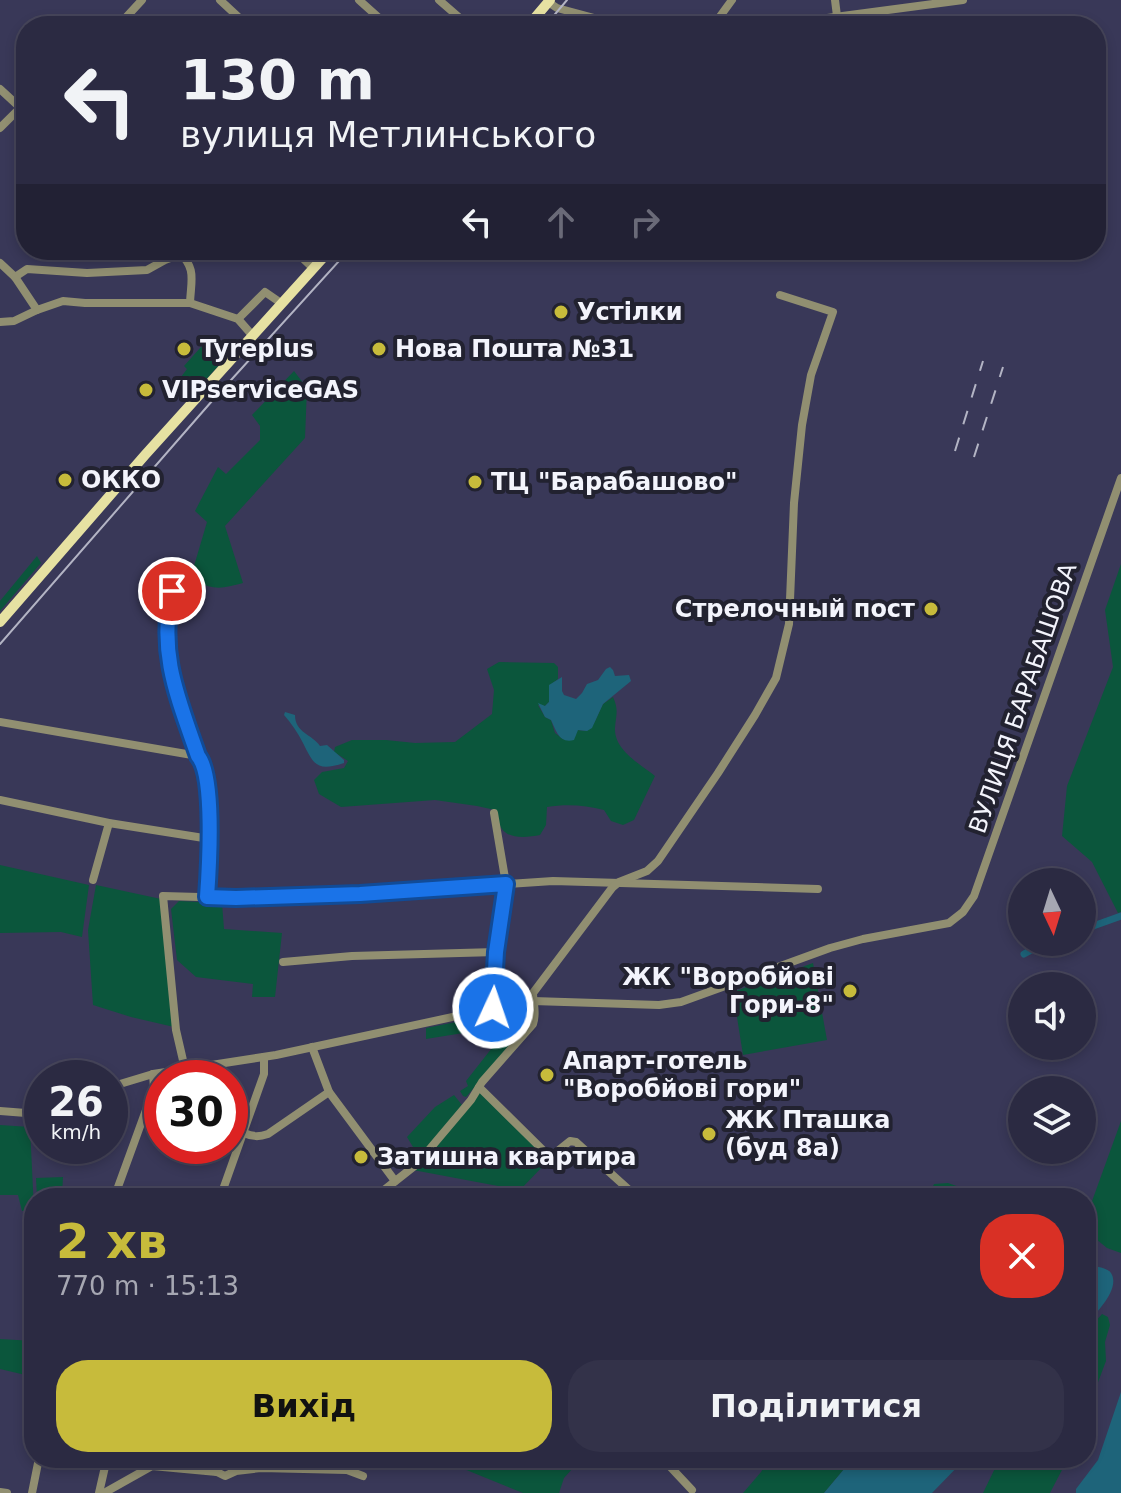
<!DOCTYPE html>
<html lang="uk">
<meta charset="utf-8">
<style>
:root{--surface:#2b2a42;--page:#333249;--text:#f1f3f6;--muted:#a6a7b2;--line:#47465b;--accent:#c7bb3b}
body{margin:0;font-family:"DejaVu Sans",sans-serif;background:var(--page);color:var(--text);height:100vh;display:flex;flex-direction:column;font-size:30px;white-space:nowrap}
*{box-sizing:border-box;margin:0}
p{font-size:26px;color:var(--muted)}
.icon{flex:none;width:44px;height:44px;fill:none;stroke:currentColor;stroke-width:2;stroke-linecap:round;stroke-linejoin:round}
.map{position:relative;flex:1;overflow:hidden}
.drawer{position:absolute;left:24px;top:1188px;width:1072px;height:280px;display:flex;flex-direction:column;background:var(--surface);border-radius:32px;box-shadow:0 4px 12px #0003,0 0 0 2px var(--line)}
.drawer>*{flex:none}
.top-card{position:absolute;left:16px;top:16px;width:1090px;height:244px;border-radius:32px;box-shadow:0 4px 12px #0003,0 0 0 2px var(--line);background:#2b2a42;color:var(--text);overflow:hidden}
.needle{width:52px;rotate:176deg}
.fabs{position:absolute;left:1008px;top:868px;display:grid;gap:16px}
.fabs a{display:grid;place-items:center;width:88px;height:88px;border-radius:50%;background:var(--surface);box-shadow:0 4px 12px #0003,0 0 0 2px var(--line);font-size:40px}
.speed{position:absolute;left:24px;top:1060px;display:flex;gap:16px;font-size:40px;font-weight:700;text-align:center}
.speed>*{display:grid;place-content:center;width:104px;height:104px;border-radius:50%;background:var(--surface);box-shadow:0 4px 12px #0003,0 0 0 2px var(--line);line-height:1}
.speed small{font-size:20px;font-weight:400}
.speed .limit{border:12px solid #d22;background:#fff;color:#111}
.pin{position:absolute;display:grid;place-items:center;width:68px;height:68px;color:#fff;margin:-34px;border:4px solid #fff;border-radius:50%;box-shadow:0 2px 8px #0007}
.me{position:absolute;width:88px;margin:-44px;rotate:3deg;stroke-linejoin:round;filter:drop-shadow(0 0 6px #0008)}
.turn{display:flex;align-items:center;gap:28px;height:168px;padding:0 32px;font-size:36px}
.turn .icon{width:104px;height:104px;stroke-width:2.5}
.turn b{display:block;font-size:56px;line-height:68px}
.lanes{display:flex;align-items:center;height:76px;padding:0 32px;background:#0003;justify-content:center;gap:40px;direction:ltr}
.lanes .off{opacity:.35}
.round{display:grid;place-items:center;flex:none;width:84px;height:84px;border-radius:32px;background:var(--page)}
.headline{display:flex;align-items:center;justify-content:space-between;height:136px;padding:0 32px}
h1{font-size:48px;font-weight:800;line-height:60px;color:var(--accent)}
.button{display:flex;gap:16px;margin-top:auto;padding:16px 32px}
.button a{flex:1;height:92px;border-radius:32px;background:var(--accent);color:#111;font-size:32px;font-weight:800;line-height:92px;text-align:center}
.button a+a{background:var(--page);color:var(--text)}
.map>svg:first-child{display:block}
.green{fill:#0b563c}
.water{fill:#1e647a}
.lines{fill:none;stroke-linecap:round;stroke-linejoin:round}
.canal{stroke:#1e647a;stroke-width:7}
.minor{stroke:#918f71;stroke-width:8}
.major{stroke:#e6e1a2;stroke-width:10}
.tram{stroke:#b3b4c4;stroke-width:2}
.rail{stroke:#b3b4c4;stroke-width:2;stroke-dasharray:14 14;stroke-linecap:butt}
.route-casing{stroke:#114b97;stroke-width:20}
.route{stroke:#1a73e8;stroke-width:14}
.poi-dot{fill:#c7bb3b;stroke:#222230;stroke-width:3}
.labels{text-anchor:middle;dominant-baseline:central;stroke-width:8;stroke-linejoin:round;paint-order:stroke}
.poi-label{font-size:24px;font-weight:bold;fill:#f3f4fc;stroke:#222230;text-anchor:start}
.street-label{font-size:24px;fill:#f3f4fc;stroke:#222230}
</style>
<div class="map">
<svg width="1121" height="1493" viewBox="0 0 1121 1493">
<rect width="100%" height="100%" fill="#393858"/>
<g class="green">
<polygon points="209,338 213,339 229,351 229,354 191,396 175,385 187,369 184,366"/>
<path d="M294,371L307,388L305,438L225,526L243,583C224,588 214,591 197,581L194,566L207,522L195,511L218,467L226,474L260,440V426L252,415Z"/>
<polygon points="37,556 41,563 0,611 0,601"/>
<polygon points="1121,564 1121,912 1118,913 1092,862 1062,836 1067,786 1113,667 1105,610"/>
<path d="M499,662L554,663L558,667V679L549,686V702L545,706L538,705L545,717L551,720L555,733L563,739L577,730L587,731L594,723L603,704L613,697C619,710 616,715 615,728C614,750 639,763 655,776L634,820L623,825L611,821L604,810C585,805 566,804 547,807L546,825L540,835C529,837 510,840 502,829C499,825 497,816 495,810L477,806L435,800L341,807L319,794L314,780L322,772L344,768L348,761L334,752L335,747L352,740H386L415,743L455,742L492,714L494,690L487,669Z"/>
<polygon points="0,865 89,885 82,937 61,932 0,933"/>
<polygon points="96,885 161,899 174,1027 131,1017 93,1005 88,930"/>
<polygon points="179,901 222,903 224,929 282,933 275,997 252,997 253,984 196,977 177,960 171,909"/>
<polygon points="813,963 827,1040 743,1055 733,992"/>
<polygon points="526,1008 532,1016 532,1020 466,1097 463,1096 460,1091 468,1086 466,1081 499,1039 482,1030 426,1039 426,1028"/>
<polygon points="479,1090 546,1157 546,1163 520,1190 413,1170"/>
<polygon points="454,1095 462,1105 419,1157 407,1137 435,1107"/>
<polygon points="1121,1121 1121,1253 1107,1248 1091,1235 1087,1215"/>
<polygon points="0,1125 30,1127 34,1210 22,1211 18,1195 0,1195"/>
<polygon points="63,1177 62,1195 51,1198 37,1198 36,1178"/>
<polygon points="948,1183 962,1188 964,1198 928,1198 934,1184"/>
<polygon points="1102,1314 1108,1317 1110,1325 1105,1342 1106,1361 1086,1414 1086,1332"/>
<polygon points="0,1339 34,1341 34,1377 0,1369"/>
<polygon points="437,1458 582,1458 564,1478 559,1493 523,1493"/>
<polygon points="769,1458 856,1458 847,1463 845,1468 824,1493 743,1493 761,1472"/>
<polygon points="1000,1458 1065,1458 1064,1466 1050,1493 983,1493"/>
</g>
<g class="water">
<path d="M610,667L613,670L615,676L629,675L631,681L603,704L592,728L587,731L578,730L574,740C559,744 556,730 551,720L545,717L538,703L545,706L549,702V685L562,677V691L564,695L576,699L582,693L587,684L598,680L606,669Z"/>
<path d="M285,712L295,715C295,733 312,734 320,746L327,745L344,760V763C317,772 314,765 303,743C298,733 291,723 284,715Z"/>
<path d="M1086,1265C1093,1266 1107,1267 1111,1273C1121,1289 1096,1313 1086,1324Z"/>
<polygon points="1121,1392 1121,1493 1076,1493 1076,1489 1098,1460"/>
<polygon points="856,1458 966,1458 932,1493 824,1493 845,1468 847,1463"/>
</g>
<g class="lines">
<g class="canal">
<polyline points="1082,930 1121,916"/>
<polyline points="1024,954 1046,942"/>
</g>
<g class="minor">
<polyline points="220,0 248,26"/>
<polyline points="359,0 388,26"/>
<polyline points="439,0 469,26"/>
<polyline points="835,0 837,16"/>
<polyline points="548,2 557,8 624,26"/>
<polyline points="118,26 142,0"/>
<polyline points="713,26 732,0"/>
<polyline points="767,26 963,0"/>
<polyline points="0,89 26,113"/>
<polyline points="0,128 20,108"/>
<polyline points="294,250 313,268"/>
<path d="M178,251C197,269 191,279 190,303"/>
<polyline points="0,263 15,277 27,269 87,273 147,270 165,260 181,254"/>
<polyline points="15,277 37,310"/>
<polyline points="238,319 265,292 281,303"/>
<polyline points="0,322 14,321 37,310 63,301 85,303 190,303 238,319 252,335"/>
<path d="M172,591C158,654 178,698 198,756L205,766L206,773L210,839L207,897"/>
<polyline points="0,722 198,756"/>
<polyline points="0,800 109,823 210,839"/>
<polyline points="93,880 109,823"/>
<polyline points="283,962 352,956 496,952"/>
<polyline points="493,1008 496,952 506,884 494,813"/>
<polyline points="312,1047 329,1092 395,1181"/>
<polyline points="185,1069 176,1030 163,896 236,898 360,894 553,881 818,889"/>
<polyline points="110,1087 153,1074 276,1055 499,1007 533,1001 659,1005 681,1002 830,948 863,939 949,923 963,912 974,896 1121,478"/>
<polyline points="479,1087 552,1159 560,1149 570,1141 576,1142 638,1198"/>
<polyline points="0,1111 26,1113 42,1110"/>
<path d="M244,1133C253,1137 259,1137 268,1134L329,1092"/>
<polyline points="223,1190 235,1198"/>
<polyline points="114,1198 154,1088 153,1074"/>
<polyline points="220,1198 264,1074 264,1057"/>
<path d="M374,1198L417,1164L471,1100L482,1082L533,1024C537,1012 533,1004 533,993L612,888L619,882L647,871L658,861L718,773L755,715L776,678L789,624L794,503L802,425L811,375L833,312L780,295"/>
<polyline points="30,1222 34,1262"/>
<polyline points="213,1458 217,1472"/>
<polyline points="662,1458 692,1490"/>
<polyline points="0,1492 7,1493"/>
<polyline points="32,1493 39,1458"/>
<polyline points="99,1493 107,1458"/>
<polyline points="104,1493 152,1466 217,1472 225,1476 236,1471 261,1468 347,1470 363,1476"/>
</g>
<g class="major">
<polyline points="528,26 550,0"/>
<polyline points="0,622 145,455 330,250"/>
</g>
<g class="tram">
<polyline points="545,26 567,0"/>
<polyline points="0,644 212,401 349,250"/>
</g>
<g class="rail">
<polyline points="955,451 983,361"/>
<polyline points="974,457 1003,367"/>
</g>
</g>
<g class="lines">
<defs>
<path id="route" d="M172,591C158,654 178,698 198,756C215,776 209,869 207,897L236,898L360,894L506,884L496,952L493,1008"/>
</defs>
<use href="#route" class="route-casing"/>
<use href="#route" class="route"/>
</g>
<g class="poi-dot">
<circle cx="561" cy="312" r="8"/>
<circle cx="184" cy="349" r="8"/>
<circle cx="379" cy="349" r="8"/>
<circle cx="146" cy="390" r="8"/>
<circle cx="65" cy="480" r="8"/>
<circle cx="475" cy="482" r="8"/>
<circle cx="931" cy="609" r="8"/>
<circle cx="850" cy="991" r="8"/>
<circle cx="547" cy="1075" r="8"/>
<circle cx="709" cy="1134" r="8"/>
<circle cx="361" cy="1157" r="8"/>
</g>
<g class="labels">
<g class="poi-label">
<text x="577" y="312">Устілки</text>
<text x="200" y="349">Tyreplus</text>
<text x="395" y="349">Нова Пошта №31</text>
<text x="162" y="390">VIPserviceGAS</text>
<text x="81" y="480">ОККО</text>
<text x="491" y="482">ТЦ "Барабашово"</text>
<text x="915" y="609" text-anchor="end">Стрелочный пост</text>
<text x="834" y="977" text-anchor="end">ЖК "Воробйові<tspan x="834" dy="28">Гори-8"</tspan></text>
<text x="563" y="1061">Апарт-готель<tspan x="563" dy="28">"Воробйові гори"</tspan></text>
<text x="725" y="1120">ЖК Пташка<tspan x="725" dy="28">(буд 8а)</tspan></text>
<text x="377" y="1157">Затишна квартира</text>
</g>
<g class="street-label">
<text transform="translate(1023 698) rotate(-71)">ВУЛИЦЯ БАРАБАШОВА</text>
</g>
</g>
</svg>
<div class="fabs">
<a><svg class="needle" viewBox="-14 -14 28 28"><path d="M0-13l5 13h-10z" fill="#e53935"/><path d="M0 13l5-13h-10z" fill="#a6a7b2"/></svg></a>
<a><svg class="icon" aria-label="sound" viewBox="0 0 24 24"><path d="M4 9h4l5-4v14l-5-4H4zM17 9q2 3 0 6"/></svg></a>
<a><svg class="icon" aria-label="layers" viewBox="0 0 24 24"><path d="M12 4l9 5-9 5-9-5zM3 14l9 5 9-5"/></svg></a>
</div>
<div class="speed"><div>26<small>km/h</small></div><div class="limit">30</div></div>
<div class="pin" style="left:172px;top:591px;background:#d93025"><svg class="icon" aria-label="arrive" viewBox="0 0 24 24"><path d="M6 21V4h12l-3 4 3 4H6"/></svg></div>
<svg class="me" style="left:493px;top:1008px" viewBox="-20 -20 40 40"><circle r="17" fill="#1a73e8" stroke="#fff" stroke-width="3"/><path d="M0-11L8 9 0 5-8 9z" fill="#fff"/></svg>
<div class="top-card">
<div class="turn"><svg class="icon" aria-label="left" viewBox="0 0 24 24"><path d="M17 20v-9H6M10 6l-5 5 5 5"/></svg><div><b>130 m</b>вулиця Метлинського</div></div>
<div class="lanes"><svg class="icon" aria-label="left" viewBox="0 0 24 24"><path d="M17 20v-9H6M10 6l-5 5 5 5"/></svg><svg class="icon off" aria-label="ahead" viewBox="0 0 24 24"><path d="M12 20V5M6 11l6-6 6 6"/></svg><svg class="icon off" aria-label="right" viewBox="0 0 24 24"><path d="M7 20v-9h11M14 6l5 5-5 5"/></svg></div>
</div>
<section class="drawer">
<div class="headline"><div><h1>2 хв</h1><p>770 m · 15:13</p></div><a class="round" style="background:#d93025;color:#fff"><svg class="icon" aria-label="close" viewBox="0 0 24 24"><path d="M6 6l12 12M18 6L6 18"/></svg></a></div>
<div class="button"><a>Вихід</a><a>Поділитися</a></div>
</section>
</div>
